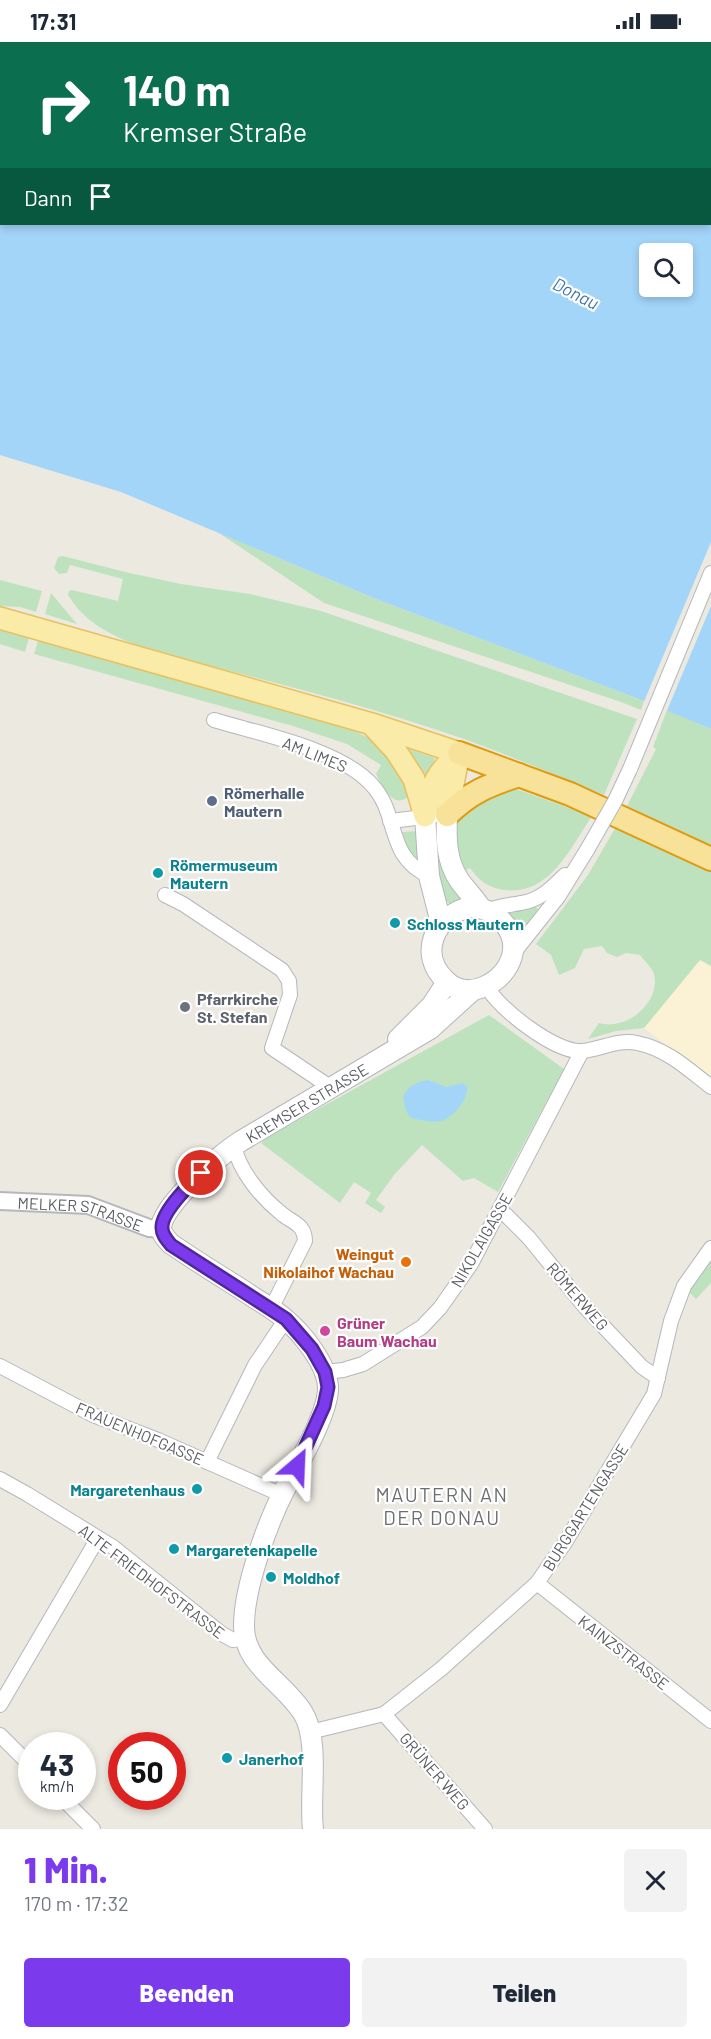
<!DOCTYPE html>
<html lang="de">
<meta charset="utf-8">
<style>
:root{--surface:#fff;--page:#f2f2f3;--text:#1f2937;--muted:#747a83;--accent:#7c3aed}
body{margin:0;font-family:Barlow,sans-serif;background:var(--page);color:var(--text);height:100vh;display:flex;flex-direction:column;font-size:22px;white-space:nowrap}
*{box-sizing:border-box;margin:0}
p{font-size:20px;color:var(--muted)}
.icon{flex:none;width:33px;height:33px;fill:none;stroke:currentColor;stroke-width:2;stroke-linecap:round;stroke-linejoin:round}
.map{position:relative;height:1787px;overflow:hidden}
.drawer{display:flex;flex-direction:column;background:var(--surface);flex:1}
.drawer>*{flex:none}
.top-card{position:absolute;left:0px;top:0px;width:711px;height:183px;box-shadow:0 3px 9px #0003;background:#0b6e4f;color:#fff;overflow:hidden}
.fabs{position:absolute;left:639px;top:201px;display:grid;gap:12px}
.fabs a{display:grid;place-items:center;width:54px;height:54px;border-radius:6px;background:var(--surface);box-shadow:0 3px 9px #0003;font-size:30px}
.speed{position:absolute;left:18px;top:1690px;display:flex;gap:12px;font-size:30px;font-weight:700;text-align:center}
.speed>*{display:grid;place-content:center;width:78px;height:78px;border-radius:50%;background:var(--surface);box-shadow:0 3px 9px #0003;line-height:1}
.speed small{font-size:15px;font-weight:400}
.speed .limit{border:9px solid #d22;background:#fff;color:#111}
.pin{position:absolute;display:grid;place-items:center;width:51px;height:51px;color:#fff;margin:-26px;border:3px solid #fff;border-radius:50%;box-shadow:0 2px 6px #0007}
.me{position:absolute;width:66px;margin:-33px;rotate:26deg;stroke-linejoin:round;filter:drop-shadow(0 0 4px #0008)}
.turn{display:flex;align-items:center;gap:21px;height:126px;padding:0 24px;font-size:27px}
.turn .icon{width:78px;height:78px;stroke-width:2.5}
.turn b{display:block;font-size:42px;line-height:51px}
.then{display:flex;align-items:center;height:57px;padding:0 24px;background:#0003;gap:12px;font-size:22px}
.round{display:grid;place-items:center;flex:none;width:63px;height:63px;border-radius:6px;background:var(--page)}
.summary{display:flex;align-items:center;justify-content:space-between;height:102px;padding:0 24px}
h1{font-size:36px;font-weight:800;line-height:45px;color:var(--accent)}
.cta{display:flex;gap:12px;margin-top:auto;padding:12px 24px}
.cta a{flex:1;height:69px;border-radius:6px;background:var(--accent);color:#fff;font-size:24px;font-weight:800;line-height:69px;text-align:center}
.cta a+a{background:var(--page);color:var(--text)}
.status{display:flex;justify-content:space-between;align-items:center;height:42px;padding:0 30px;background:var(--surface);direction:ltr}
.status svg{height:16px;fill:currentColor}
.map>svg:first-child{display:block}
.commercial{fill:#fbf2d6}
.green{fill:#bfe2be}
.water{fill:#a3d5f9;fill-rule:evenodd}
.pier{fill:#ece9e1}
.lines{fill:none;stroke-linecap:round;stroke-linejoin:round}
.minor-casing{stroke:#b4b7bb;stroke-width:16}
.tertiary-casing{stroke:#b4b7bb;stroke-width:20}
.secondary-casing{stroke:#b3b6bb;stroke-width:22}
.primary-casing{stroke:#e8c05d;stroke-width:24}
.trunk-casing{stroke:#df9b0e;stroke-width:26}
.minor{stroke:#fff;stroke-width:14}
.tertiary{stroke:#fff;stroke-width:16}
.secondary{stroke:#fff;stroke-width:20}
.primary{stroke:#faeba8;stroke-width:21}
.trunk{stroke:#f8e29a;stroke-width:22}
.minor-bridge-casing{stroke:#b4b7bb;stroke-width:16;stroke-linecap:butt}
.minor-bridge{stroke:#fff;stroke-width:14}
.route-casing{stroke:#51269a;stroke-width:15}
.route{stroke:#7c3aed;stroke-width:10}
.service-dot{fill:#5c6f8a;stroke:#fff;stroke-width:2}
.culture-dot{fill:#0f9aa8;stroke:#fff;stroke-width:2}
.worship-dot{fill:#6b7280;stroke:#fff;stroke-width:2}
.food-dot{fill:#e8710a;stroke:#fff;stroke-width:2}
.hotel-dot{fill:#d1479c;stroke:#fff;stroke-width:2}
.labels{text-anchor:middle;dominant-baseline:central;stroke-width:4.5;stroke-linejoin:round;paint-order:stroke}
.street-label{font-size:16px;fill:#595d61;stroke:#fff}
.service-label{font-size:16px;font-weight:bold;fill:#4e5e75;stroke:#fff;text-anchor:start}
.culture-label{font-size:16px;font-weight:bold;fill:#0d838f;stroke:#fff;text-anchor:start}
.worship-label{font-size:16px;font-weight:bold;fill:#5b616d;stroke:#fff;text-anchor:start}
.food-label{font-size:16px;font-weight:bold;fill:#c56008;stroke:#fff;text-anchor:end}
.hotel-label{font-size:16px;font-weight:bold;fill:#b23c85;stroke:#fff;text-anchor:start}
.water-label{font-size:18px;font-style:italic;fill:#4276a9;stroke:#fff}
.quarter-label{font-size:20px;letter-spacing:1.5px;fill:#6b6f73;stroke:#fff}
</style>
<div class="status"><b>17:31</b><svg viewBox="0 0 49 12"><path d="M0 12V9h3v3zM5 12V6h3v6zM10 12V3h3v9zM15 12V0h3v12zM26 1h20v11H26zM47 4h2v5h-2z"/></svg></div>
<div class="map">
<svg width="711" height="1787" viewBox="0 0 711 1787">
<rect width="100%" height="100%" fill="#ece9e1"/>
<polygon class="commercial" points="700,918 711,924 711,1037 644,986"/>
<g class="green">
<polygon points="219,491 376,557 644,659 641,668 621,660 324,561"/>
<path d="M63,514L125,530L181,542L250,552L321,569L637,677L604,753C558,734 511,714 464,697C359,660 250,635 143,606C114,594 85,582 68,553L69,549L72,548L118,559L123,537L70,523L67,531L59,532L54,526L58,515Z"/>
<polygon points="0,538 42,549 36,570 20,565 0,564"/>
<polygon points="51,551 77,582 45,572"/>
<polygon points="0,587 29,596 25,610 0,602"/>
<path d="M38,599C115,620 192,639 268,662C303,673 344,680 375,700C394,712 401,733 411,752C395,770 383,746 376,732L381,723L347,702L293,684L34,612Z"/>
<polygon points="667,668 711,687 711,805 627,764 656,707 653,705"/>
<polygon points="408,707 435,716 427,744 407,709"/>
<path d="M500,747H516L592,774C571,805 550,854 504,848C489,846 479,839 470,826L463,830L457,819L455,778L465,765Z"/>
<path d="M617,783L711,827V924L700,918L644,986L616,989L588,997L599,981C604,982 609,983 614,982C636,980 660,956 654,932C652,925 644,919 640,913L626,911L617,915L607,911L602,904L584,907L575,926L559,933L551,913L536,902L588,833Z"/>
<polygon points="419,789 420,822 413,817 402,790"/>
<polygon points="436,813 446,834 469,856 451,863 441,855"/>
<polygon points="535,863 538,868 520,891 507,870 527,868"/>
<polygon points="489,973 564,1027 498,1150 474,1136 463,1139 422,1103 394,1133 376,1158 385,1165 381,1171 365,1161 371,1151 354,1140 340,1161 261,1101 267,1095"/>
<polygon points="711,1217 711,1241 696,1257 688,1249"/>
</g>
<g class="water">
<path d="M0,0H711V687L644,659L376,557L121,450L0,413ZM2,2H710V182H2ZM650,212H682V244H650Z"/>
<path d="M428,1038L446,1045L463,1041L467,1045C469,1057 453,1076 441,1079C432,1081 421,1078 411,1076L406,1069L403,1054C410,1044 415,1040 428,1038Z"/>
</g>
<polygon class="pier" points="711,500 711,564 666,671 643,662"/>
<g class="lines">
<defs>
<g id="minor">
<path d="M214,678C260,692 340,707 372,743C400,773 385,814 429,834"/>
<polyline points="630,727 711,531"/>
<polyline points="390,779 433,774"/>
<polyline points="165,853 183,862 282,928 289,939 290,953 272,1006 330,1045"/>
<path d="M489,868C501,863 513,863 526,860C542,856 553,845 565,833"/>
<polyline points="512,913 558,855 587,808"/>
<path d="M487,945C499,967 557,1012 583,1009C602,1007 618,997 637,1001C667,1007 688,1027 711,1045"/>
<path d="M234,1104C240,1130 261,1155 282,1172C288,1177 296,1180 301,1186C304,1190 305,1194 305,1199L271,1267"/>
<polyline points="500,1169 506,1173 529,1196 585,1265 642,1325 658,1336"/>
<polyline points="0,1324 93,1373 158,1398 282,1453"/>
<polyline points="325,1330 343,1328 363,1322 422,1285 440,1266 471,1222 582,1009"/>
<polyline points="207,1420 255,1323 286,1277"/>
<polyline points="0,1437 27,1452 113,1505 222,1592 233,1598 244,1596"/>
<polyline points="537,1541 711,1679"/>
<polyline points="0,1663 98,1496"/>
<polyline points="384,1672 441,1627 537,1541 566,1499 654,1352 671,1279 684,1244 711,1206"/>
<polyline points="384,1672 485,1787"/>
<polyline points="310,1690 384,1672"/>
<polyline points="0,1693 32,1725"/>
<polyline points="61,1755 93,1787"/>
</g>
<g id="tertiary">
<path id="s1" d="M0,1159L88,1163L149,1186L161,1187"/>
</g>
<g id="secondary">
<path d="M447,773C446,797 446,818 459,838C466,848 474,855 480,865"/>
<polyline points="425,774 429,834 441,881"/>
<path d="M470,865C494,865 519,888 512,914C505,941 468,960 446,939C417,912 435,873 470,865Z"/>
<polyline points="398,997 432,963 447,940"/>
<path id="s2" d="M313,1787C309,1754 320,1698 303,1671C284,1640 243,1623 244,1583C244,1546 267,1482 284,1449C297,1424 329,1371 328,1345C327,1322 302,1291 285,1277C274,1267 260,1260 247,1251C222,1235 196,1219 171,1202C167,1198 162,1193 161,1186C161,1164 222,1111 241,1099L430,987L473,948"/>
</g>
<g id="primary">
<polyline points="0,576 372,682 459,711"/>
<polyline points="372,683 396,709 414,737 425,774"/>
<path d="M425,773C433,742 434,733 459,711"/>
<polyline points="447,773 459,711"/>
</g>
<g id="trunk">
<polyline points="459,711 570,752 711,817"/>
<path d="M447,773C470,750 489,743 519,733"/>
</g>
</defs>
<use href="#minor" class="minor-casing"/>
<use href="#tertiary" class="tertiary-casing"/>
<use href="#secondary" class="secondary-casing"/>
<use href="#primary" class="primary-casing"/>
<use href="#trunk" class="trunk-casing"/>
<use href="#minor" class="minor"/>
<use href="#tertiary" class="tertiary"/>
<use href="#secondary" class="secondary"/>
<use href="#primary" class="primary"/>
<use href="#trunk" class="trunk"/>
<defs>
<polyline id="minor-bridge" points="587,808 615,759 630,727"/>
</defs>
<use href="#minor-bridge" class="minor-bridge-casing"/>
<use href="#minor-bridge" class="minor-bridge"/>
</g>
<g class="lines">
<defs>
<path id="route" d="M201,1131C190,1142 161,1170 162,1186C162,1193 167,1198 171,1203L286,1277L312,1307L325,1330L328,1345L324,1364L297,1424"/>
</defs>
<use href="#route" class="route-casing"/>
<use href="#route" class="route"/>
</g>
<circle class="service-dot" cx="212" cy="759" r="6"/>
<g class="culture-dot">
<circle cx="158" cy="831" r="6"/>
<circle cx="395" cy="881" r="6"/>
<circle cx="197" cy="1447" r="6"/>
<circle cx="174" cy="1507" r="6"/>
<circle cx="271" cy="1535" r="6"/>
<circle cx="227" cy="1716" r="6"/>
</g>
<circle class="worship-dot" cx="185" cy="965" r="6"/>
<circle class="food-dot" cx="406" cy="1220" r="6"/>
<circle class="hotel-dot" cx="325" cy="1289" r="6"/>
<g class="labels">
<g class="street-label">
<text transform="translate(315 712) rotate(22)">AM LIMES</text>
<text stroke="none"><textPath href="#s2" startOffset="915">KREMSER STRASSE</textPath></text>
<text stroke="none"><textPath href="#s1" startOffset="82">MELKER STRASSE</textPath></text>
<text transform="translate(481 1198) rotate(-60)">NIKOLAIGASSE</text>
<text transform="translate(578 1254) rotate(49)">RÖMERWEG</text>
<text transform="translate(140 1391) rotate(23)">FRAUENHOFGASSE</text>
<text transform="translate(585 1465) rotate(-58)">BURGGARTENGASSE</text>
<text transform="translate(152 1539) rotate(37)">ALTE FRIEDHOFSTRASSE</text>
<text transform="translate(624 1610) rotate(38)">KAINZSTRASSE</text>
<text transform="translate(435 1729) rotate(49)">GRÜNER WEG</text>
</g>
<g class="service-label">
<text x="224" y="750">Römerhalle<tspan x="224" dy="18">Mautern</tspan></text>
</g>
<g class="culture-label">
<text x="170" y="822">Römermuseum<tspan x="170" dy="18">Mautern</tspan></text>
<text x="407" y="881">Schloss Mautern</text>
<text x="185" y="1447" text-anchor="end">Margaretenhaus</text>
<text x="186" y="1507">Margaretenkapelle</text>
<text x="283" y="1535">Moldhof</text>
<text x="239" y="1716">Janerhof</text>
</g>
<g class="worship-label">
<text x="197" y="956">Pfarrkirche<tspan x="197" dy="18">St. Stefan</tspan></text>
</g>
<g class="food-label">
<text x="394" y="1211">Weingut<tspan x="394" dy="18">Nikolaihof Wachau</tspan></text>
</g>
<g class="hotel-label">
<text x="337" y="1280">Grüner<tspan x="337" dy="18">Baum Wachau</tspan></text>
</g>
<g class="water-label">
<text transform="translate(576 251) rotate(27)">Donau</text>
</g>
<g class="quarter-label">
<text x="442" y="1452">MAUTERN AN<tspan x="442" dy="23">DER DONAU</tspan></text>
</g>
</g>
</svg>
<div class="fabs">
<a><svg class="icon" aria-label="search" viewBox="0 0 24 24"><circle cx="10" cy="10" r="6"/><path d="M15 15l6 6"/></svg></a>
</div>
<div class="speed"><div>43<small>km/h</small></div><div class="limit">50</div></div>
<div class="pin" style="left:201px;top:1131px;background:#d93025"><svg class="icon" aria-label="arrive" viewBox="0 0 24 24"><path d="M6 21V4h12l-3 4 3 4H6"/></svg></div>
<svg class="me" style="left:297px;top:1424px" viewBox="-20 -20 40 40"><path d="M0-17L14 15 0 8-14 15z" fill="#7c3aed" stroke="#fff" stroke-width="4"/></svg>
<div class="top-card">
<div class="turn"><svg class="icon" aria-label="right" viewBox="0 0 24 24"><path d="M7 20v-9h11M14 6l5 5-5 5"/></svg><div><b>140 m</b>Kremser Straße</div></div>
<div class="then">Dann<svg class="icon" aria-label="arrive" viewBox="0 0 24 24"><path d="M6 21V4h12l-3 4 3 4H6"/></svg></div>
</div>
</div>
<section class="drawer">
<div class="summary"><div><h1>1 Min.</h1><p>170 m · 17:32</p></div><a class="round"><svg class="icon" aria-label="close" viewBox="0 0 24 24"><path d="M6 6l12 12M18 6L6 18"/></svg></a></div>
<div class="cta"><a>Beenden</a><a>Teilen</a></div>
</section>
